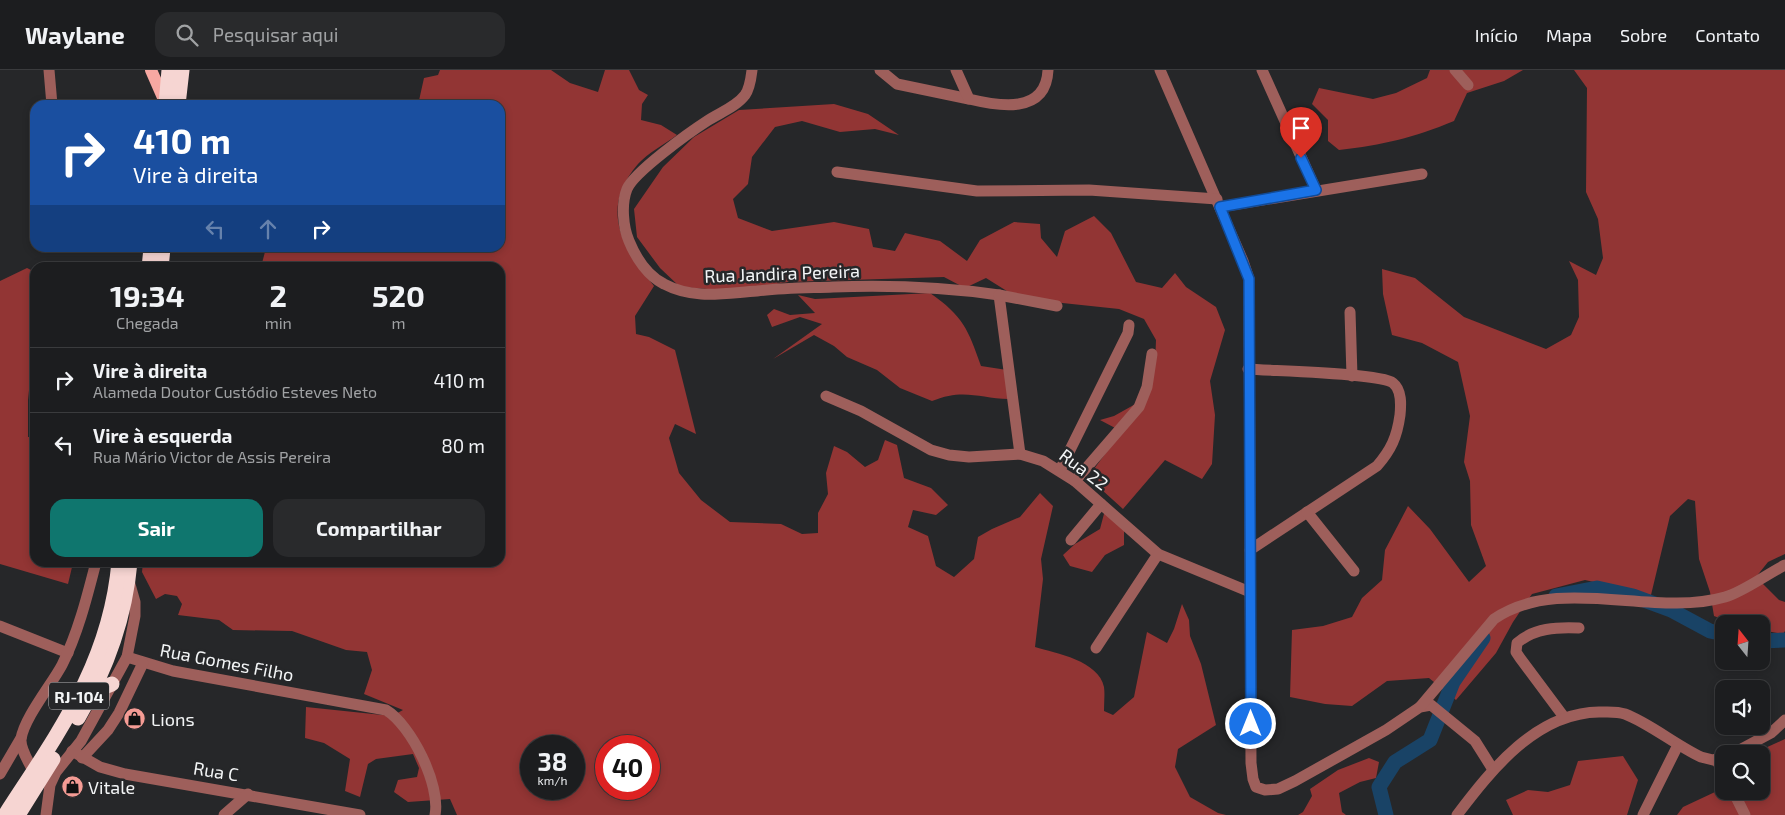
<!DOCTYPE html>
<html lang="pt">
<meta charset="utf-8">
<style>
:root{--surface:#1c1d1f;--page:#292a2c;--text:#f1f3f6;--muted:#a0a2a4;--line:#3a3b3d;--accent:#0f766e}
body{margin:0;font-family:"Exo 2",sans-serif;background:var(--page);color:var(--text);height:100vh;display:flex;flex-direction:column;font-size:19px;white-space:nowrap}
*{box-sizing:border-box;margin:0}
p{font-size:16px;color:var(--muted)}
.icon{flex:none;width:28px;height:28px;fill:none;stroke:currentColor;stroke-width:2;stroke-linecap:round;stroke-linejoin:round}
.map{position:relative;flex:1;overflow:hidden}
.side{position:absolute;left:30px;top:192px;width:475px;height:305px;display:flex;flex-direction:column;background:var(--surface);border-radius:15px;box-shadow:0 2px 8px #0003,0 0 0 1px var(--line)}
.side>*{flex:none}
.banner{position:absolute;left:30px;top:30px;width:475px;height:152px;border-radius:15px;box-shadow:0 2px 8px #0003,0 0 0 1px var(--line);background:#1a4fa0;color:#fff;overflow:hidden}
.needle{width:32px;rotate:343deg}
.fabs{position:absolute;left:1715px;top:545px;display:grid;gap:10px}
.fabs a{display:grid;place-items:center;width:55px;height:55px;border-radius:10px;background:var(--surface);box-shadow:0 2px 8px #0003,0 0 0 1px var(--line);font-size:25px}
.speed{position:absolute;left:520px;top:665px;display:flex;gap:10px;font-size:25px;font-weight:700;text-align:center}
.speed>*{display:grid;place-content:center;width:65px;height:65px;border-radius:50%;background:var(--surface);box-shadow:0 2px 8px #0003,0 0 0 1px var(--line);line-height:1}
.speed small{font-size:12px;font-weight:400}
.speed .limit{border:8px solid #d22;background:#fff;color:#111}
.pin{position:absolute;display:grid;place-items:center;width:42px;height:42px;color:#fff;margin:-51px -21px;border-radius:50% 50% 50% 0;rotate:-45deg;box-shadow:0 0 5px #0007}
.pin .icon{rotate:45deg}
.me{position:absolute;width:55px;margin:-28px;rotate:0deg;stroke-linejoin:round;filter:drop-shadow(0 0 4px #0008)}
.turn{display:flex;align-items:center;gap:18px;height:105px;padding:0 20px;font-size:22px}
.turn .icon{width:65px;height:65px;stroke-width:2.5}
.turn b{display:block;font-size:35px;line-height:42px}
.lanes{display:flex;align-items:center;height:48px;padding:0 20px;background:#0003;justify-content:center;gap:25px;direction:ltr}
.lanes .off{opacity:.35}
.eta{display:flex;justify-content:space-evenly;align-items:center;height:85px;text-align:center}
.eta b{font-size:30px;font-weight:700;line-height:35px}
.button{display:flex;gap:10px;margin-top:auto;padding:10px 20px}
.button a{flex:1;height:58px;border-radius:15px;background:var(--accent);color:#fff;font-size:20px;font-weight:700;line-height:58px;text-align:center}
.button a+a{background:var(--page);color:var(--text)}
ul{padding:0;list-style:none}
li{display:flex;align-items:center;gap:15px;height:65px;padding:0 20px;border-top:1px solid var(--line)}
li div{flex:1}
li b{display:block;font-size:19px}
li em{font-style:normal}
header{display:flex;align-items:center;gap:30px;box-sizing:border-box;height:70px;padding:0 25px;background:var(--surface);border-bottom:1px solid var(--line)}
header strong{font-size:24px}
nav{display:flex;gap:28px;margin-inline-start:auto;font-size:18px}
.search{width:350px;height:45px;background:var(--page);display:flex;align-items:center;gap:12px;box-sizing:border-box;padding:0 18px;border-radius:15px;color:var(--muted);font-size:19px}
.map>svg:first-child{display:block}
.forest{fill:#923534;fill-rule:evenodd}
.lines{fill:none;stroke-linecap:round;stroke-linejoin:round}
.river{stroke:#194366;stroke-width:15}
.minor{stroke:#9e5f5b;stroke-width:11}
.major{stroke:#f7a8a2;stroke-width:12}
.highway{stroke:#f6d5d2;stroke-width:15}
.route-casing{stroke:#114b97;stroke-width:12}
.route{stroke:#1a73e8;stroke-width:9}
.labels{text-anchor:middle;dominant-baseline:central;stroke-width:5;stroke-linejoin:round;paint-order:stroke}
.shield{fill:#262729;stroke:#b6b7b8;stroke-width:1}
.shield-label{font-size:16px;font-weight:bold;fill:#f3f5f6}
.street-label{font-size:18px;fill:#f3f5f6;stroke:#262729}
.poi-label{font-size:18px;fill:#f3f5f6;stroke:#262729;text-anchor:start}
</style>
<header>
<strong>Waylane</strong>
<div class="search"><svg class="icon" aria-label="search" viewBox="0 0 24 24"><circle cx="10" cy="10" r="6"/><path d="M15 15l6 6"/></svg>Pesquisar aqui</div>
<nav><a>Início</a><a>Mapa</a><a>Sobre</a><a>Contato</a></nav>
</header>
<div class="map">
<svg width="1785" height="745" viewBox="0 0 1785 745">
<rect width="100%" height="100%" fill="#262729"/>
<g class="forest">
<path d="M440,0H551L570,13L598,22L605,0H629L639,20L648,25L642,34L641,50L661,55L677,65C665,74 648,83 638,94C599,139 622,177 654,216L635,246L636,264L649,267L675,280L696,364L675,354L669,368L679,403L701,430L730,452L781,454L802,464L818,463V443L828,424L826,403L834,376L847,382L865,397L878,390L885,370L897,375L904,408L931,418L948,435L936,445L913,440L908,457L928,466L936,496L954,507L974,489L978,467L992,459L1020,447L1040,423L1053,436L1041,489L1043,509L1035,577C1056,583 1099,591 1104,617C1105,624 1104,633 1104,641L1113,645L1134,627L1147,562L1167,573L1174,559L1182,534L1189,550L1190,566L1201,594L1216,655L1178,679L1175,697L1190,727L1218,743L1226,745H457L450,729L408,732L394,722L398,710L417,707L419,698L413,684L376,689L368,694L360,727L345,721L350,689L324,673L305,668L306,637L392,646L403,640L364,624L372,600L367,582L346,580L292,561L233,560L219,550L178,545L182,534L177,526L165,524L156,529L142,502L143,492H500V198L261,197L266,178H500V35H418L424,8L438,5ZM531,676H574V719H531ZM606,676H649V719H606Z"/>
<path d="M1430,0H1523L1504,11L1467,23L1454,51C1413,68 1383,75 1339,80L1328,71V50L1312,34L1319,18L1373,29L1396,23L1427,8Z"/>
<polygon points="1574,0 1785,0 1785,484 1768,492 1756,507 1779,530 1785,532 1785,561 1783,564 1761,560 1761,554 1735,554 1714,546 1710,522 1699,489 1695,431 1688,429 1670,446 1651,525 1585,510 1532,524 1513,552 1496,583 1456,630 1429,608 1387,611 1352,636 1325,634 1290,627 1292,560 1323,556 1352,547 1362,528 1382,510 1385,480 1408,436 1430,459 1469,512 1486,496 1471,455 1470,411 1464,392 1470,346 1458,292 1422,273 1392,265 1383,224 1382,199 1415,208 1464,247 1546,279 1571,265 1579,247 1578,210 1569,191 1596,205 1603,188 1598,149 1586,122 1587,18"/>
<polygon points="834,34 868,44 899,65 875,59 840,62 802,51 775,57 752,87 748,114 733,129 738,148 772,161 834,152 869,159 873,177 895,181 905,163 940,171 967,191 980,170 1014,152 1040,154 1041,168 1057,187 1065,161 1094,146 1111,163 1136,212 1162,218 1175,203 1186,217 1216,237 1225,260 1210,311 1215,345 1212,394 1202,409 1165,390 1123,439 1102,420 1094,399 1116,369 1117,359 1100,350 1114,346 1148,327 1155,295 1156,270 1144,249 1119,239 1053,232 1010,223 986,208 965,218 944,207 788,212 736,221 680,217 660,198 637,167 634,139 663,97 694,67 739,40"/>
<polygon points="27,198 35,202 35,262 28,330 28,367 35,367 35,492 73,493 68,514 0,494 0,211"/>
<path d="M930,223C963,246 968,259 981,296L1007,300L1009,329C979,328 963,318 932,331L900,318L877,300L847,287L834,276L814,265L773,289L822,254L800,247L772,257L767,245L774,239L790,245L815,243L798,225L815,229Z"/>
<polygon points="1105,440 1124,459 1124,475 1105,485 1092,502 1070,496 1063,485 1075,474 1100,459"/>
<polygon points="1785,669 1785,745 1677,745 1683,737 1715,722 1714,701 1724,697 1724,721 1761,721 1761,684 1752,684"/>
<polygon points="1623,686 1638,710 1627,745 1513,745 1506,730 1528,720 1548,722 1570,715 1578,691"/>
<polygon points="1369,688 1379,692 1376,708 1360,712 1339,723 1342,742 1346,745 1298,745 1303,742 1312,726 1310,719 1338,700"/>
</g>
<g class="lines">
<g class="river">
<polyline points="1556,526 1597,518 1633,526 1671,540 1710,561 1724,564"/>
<polyline points="1761,571 1785,570"/>
<polyline points="1386,745 1379,717 1395,692 1430,670 1453,612 1483,568"/>
</g>
<g class="minor">
<polyline points="49,0 52,35"/>
<path d="M752,0C751,8 750,18 745,25C736,37 719,43 707,51C690,62 634,102 627,119C621,134 623,157 629,171C636,188 648,206 664,214C694,230 725,223 757,221C782,218 807,218 833,217C888,215 944,217 999,225L1020,384"/>
<polyline points="880,0 897,14 969,29"/>
<path d="M956,0L969,29C998,36 1046,45 1048,0"/>
<polyline points="1160,0 1243,191 1249,209 1251,693 1253,709 1256,717 1265,720 1278,719 1295,711 1386,660 1420,637 1431,635 1475,671 1492,698"/>
<polyline points="1262,0 1316,120"/>
<polyline points="1455,0 1468,15"/>
<polyline points="837,102 977,121 1089,120 1217,129"/>
<polyline points="1220,137 1422,104"/>
<polyline points="999,225 1057,236"/>
<polyline points="1350,242 1352,306"/>
<path d="M1248,299C1272,301 1380,303 1393,313C1402,320 1401,335 1400,345C1397,367 1391,380 1377,396L1250,480"/>
<polyline points="826,326 861,341 931,380 949,385 969,387 1020,384 1043,391 1075,411 1158,484 1250,522"/>
<polyline points="1060,400 1128,263 1129,255"/>
<polyline points="1075,411 1139,337 1147,317 1152,284"/>
<polyline points="1307,442 1354,501"/>
<polyline points="1071,470 1101,434"/>
<polyline points="0,556 68,583"/>
<polyline points="1096,578 1158,484"/>
<path d="M127,587L173,601L386,640C411,655 441,715 435,745"/>
<path d="M1420,637L1494,549C1560,504 1652,548 1725,527C1743,522 1767,504 1785,495"/>
<path d="M1564,647L1520,588L1516,582L1517,573C1534,558 1557,557 1579,558"/>
<polyline points="72,681 100,697 125,704 360,745"/>
<polyline points="1732,684 1771,663 1785,650"/>
<polyline points="82,688 108,660 119,643 143,593"/>
<polyline points="1716,689 1724,704"/>
<path d="M33,701C29,692 20,679 21,669C24,648 52,614 62,595C78,563 87,527 96,492"/>
<polyline points="0,704 21,668"/>
<polyline points="1733,721 1745,745"/>
<polyline points="46,745 50,715 56,702 81,671 127,587 135,546 135,532 129,511"/>
<polyline points="224,745 248,724"/>
<path d="M1457,745C1492,699 1536,643 1599,642C1607,642 1617,641 1625,644C1649,653 1677,676 1701,687L1713,690L1724,687"/>
<polyline points="1643,745 1678,675"/>
</g>
<polyline class="major" points="151,0 165,32"/>
<g class="highway">
<polyline points="166,35 169,0"/>
<polyline points="178,35 182,0"/>
<polyline points="149,198 151,178"/>
<polyline points="161,198 163,178"/>
<polyline points="94,621 112,614"/>
<path d="M78,648C106,600 125,549 130,492"/>
<path d="M5,745C58,663 110,594 119,492"/>
<polyline points="18,745 53,689"/>
</g>
</g>
<g class="lines">
<defs>
<polyline id="route" points="1251,654 1249,209 1220,137 1316,120 1301,88"/>
</defs>
<use href="#route" class="route-casing"/>
<use href="#route" class="route"/>
</g>
<defs>
<symbol id="shop-disc" viewBox="-11 -11 22 22"><circle r="9.5" fill="#f59c95" stroke="#262729"/><path d="M-5-2.5h2.3a2.7 3.5 0 0 1 5.4 0H5L5.5 6h-11ZM-1.5-2.5h3a1.5 2.3 0 0 0-3 0Z" fill="#111"/></symbol>
</defs>
<g fill-rule="evenodd">
<use href="#shop-disc" x="122" y="636" width="25" height="25"/>
<use href="#shop-disc" x="60" y="704" width="25" height="25"/>
</g>
<g class="labels">
<rect class="shield" x="49" y="612.5" width="60" height="27" rx="4"/>
<g class="shield-label">
<text x="79" y="626">RJ-104</text>
</g>
<g class="street-label">
<text transform="translate(782 203) rotate(-2)">Rua Jandira Pereira</text>
<text transform="translate(1084 399) rotate(37)">Rua 22</text>
<text transform="translate(227 592) rotate(11)">Rua Gomes Filho</text>
<text transform="translate(216 701) rotate(9)">Rua C</text>
</g>
<g class="poi-label">
<text x="151" y="649">Lions</text>
<text x="88" y="717">Vitale</text>
</g>
</g>
</svg>
<div class="fabs">
<a><svg class="needle" viewBox="-14 -14 28 28"><path d="M0-13l5 13h-10z" fill="#e53935"/><path d="M0 13l5-13h-10z" fill="#a0a2a4"/></svg></a>
<a><svg class="icon" aria-label="sound" viewBox="0 0 24 24"><path d="M4 9h4l5-4v14l-5-4H4zM17 9q2 3 0 6"/></svg></a>
<a><svg class="icon" aria-label="search" viewBox="0 0 24 24"><circle cx="10" cy="10" r="6"/><path d="M15 15l6 6"/></svg></a>
</div>
<div class="speed"><div>38<small>km/h</small></div><div class="limit">40</div></div>
<div class="pin" style="left:1301px;top:88px;background:#d93025"><svg class="icon" aria-label="arrive" viewBox="0 0 24 24"><path d="M6 21V4h12l-3 4 3 4H6"/></svg></div>
<svg class="me" style="left:1251px;top:654px" viewBox="-20 -20 40 40"><circle r="17" fill="#1a73e8" stroke="#fff" stroke-width="3"/><path d="M0-11L8 9 0 5-8 9z" fill="#fff"/></svg>
<div class="banner">
<div class="turn"><svg class="icon" aria-label="right" viewBox="0 0 24 24"><path d="M7 20v-9h11M14 6l5 5-5 5"/></svg><div><b>410 m</b>Vire à direita</div></div>
<div class="lanes"><svg class="icon off" aria-label="left" viewBox="0 0 24 24"><path d="M17 20v-9H6M10 6l-5 5 5 5"/></svg><svg class="icon off" aria-label="ahead" viewBox="0 0 24 24"><path d="M12 20V5M6 11l6-6 6 6"/></svg><svg class="icon" aria-label="right" viewBox="0 0 24 24"><path d="M7 20v-9h11M14 6l5 5-5 5"/></svg></div>
</div>
<section class="side">
<div class="eta">
<div><b>19:34</b><p>Chegada</p></div>
<div><b>2</b><p>min</p></div>
<div><b>520</b><p>m</p></div>
</div>
<ul>
<li><svg class="icon" aria-label="right" viewBox="0 0 24 24"><path d="M7 20v-9h11M14 6l5 5-5 5"/></svg><div><b>Vire à direita</b><p>Alameda Doutor Custódio Esteves Neto</p></div><em>410 m</em></li>
<li><svg class="icon" aria-label="left" viewBox="0 0 24 24"><path d="M17 20v-9H6M10 6l-5 5 5 5"/></svg><div><b>Vire à esquerda</b><p>Rua Mário Victor de Assis Pereira</p></div><em>80 m</em></li>
</ul>
<div class="button"><a>Sair</a><a>Compartilhar</a></div>
</section>
</div>
